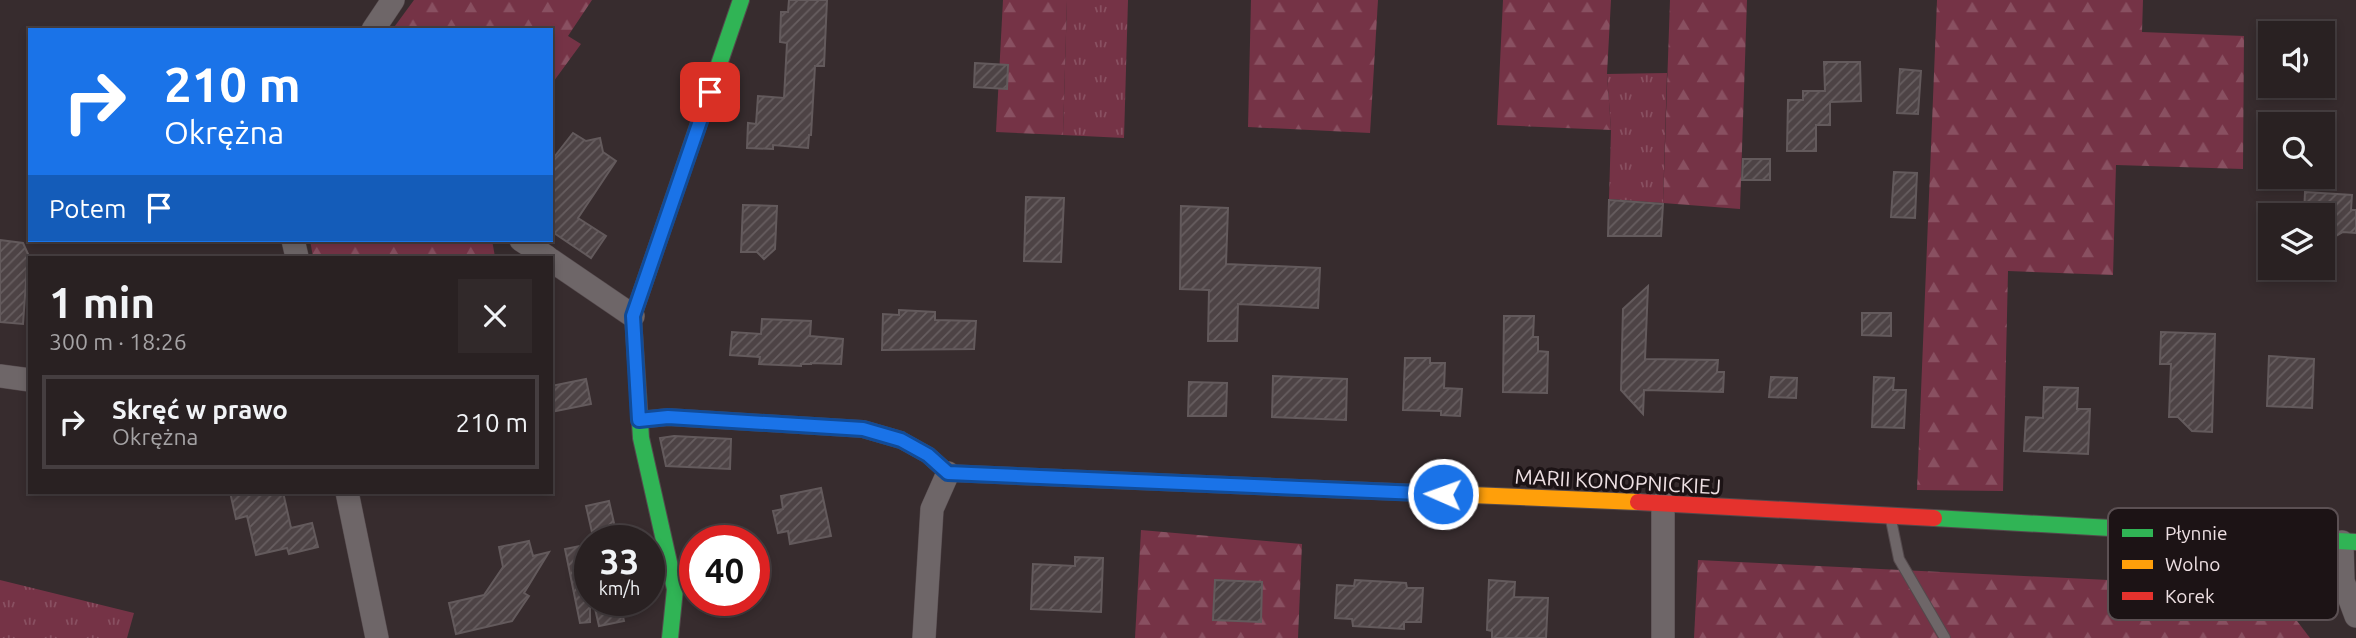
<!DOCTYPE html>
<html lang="pl">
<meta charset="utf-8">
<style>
:root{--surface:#292122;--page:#31292a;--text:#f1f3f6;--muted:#a5a3a5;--line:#453e40}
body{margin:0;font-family:Ubuntu,sans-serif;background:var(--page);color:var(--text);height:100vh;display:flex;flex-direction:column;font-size:26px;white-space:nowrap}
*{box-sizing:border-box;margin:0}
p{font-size:23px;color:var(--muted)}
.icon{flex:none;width:38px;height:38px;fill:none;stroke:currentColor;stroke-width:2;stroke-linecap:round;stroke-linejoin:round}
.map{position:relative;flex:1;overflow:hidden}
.side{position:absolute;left:28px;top:256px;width:525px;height:238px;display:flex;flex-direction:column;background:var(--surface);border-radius:0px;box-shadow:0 4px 10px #0003,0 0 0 2px var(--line)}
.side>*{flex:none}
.top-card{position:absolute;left:28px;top:28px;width:525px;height:214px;border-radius:0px;box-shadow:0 4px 10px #0003,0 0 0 2px var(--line);background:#1a73e8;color:#fff;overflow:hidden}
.buttons{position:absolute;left:2258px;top:21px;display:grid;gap:14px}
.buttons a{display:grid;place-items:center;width:77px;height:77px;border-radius:0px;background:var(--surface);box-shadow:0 4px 10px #0003,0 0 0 2px var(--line);font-size:35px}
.speed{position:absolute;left:574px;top:525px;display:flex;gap:14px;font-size:35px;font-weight:700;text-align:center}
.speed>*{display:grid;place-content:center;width:91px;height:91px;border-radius:50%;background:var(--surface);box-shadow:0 4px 10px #0003,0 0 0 2px var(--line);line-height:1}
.speed small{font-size:18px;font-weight:400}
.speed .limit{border:10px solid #d22;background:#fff;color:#111}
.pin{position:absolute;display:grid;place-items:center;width:60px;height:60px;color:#fff;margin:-30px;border-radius:14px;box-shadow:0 4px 10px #0006}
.me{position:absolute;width:77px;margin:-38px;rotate:272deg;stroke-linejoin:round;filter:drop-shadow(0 0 5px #0008)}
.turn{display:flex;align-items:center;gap:24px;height:147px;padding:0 21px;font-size:32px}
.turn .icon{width:91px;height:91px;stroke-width:2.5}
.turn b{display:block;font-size:49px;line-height:60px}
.then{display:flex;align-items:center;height:66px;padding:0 21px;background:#0003;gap:14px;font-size:26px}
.round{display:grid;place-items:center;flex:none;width:74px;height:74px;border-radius:0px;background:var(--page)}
.head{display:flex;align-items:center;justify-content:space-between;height:119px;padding:0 21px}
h1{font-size:42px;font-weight:700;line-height:52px}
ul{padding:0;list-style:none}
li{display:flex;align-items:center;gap:21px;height:94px;margin:0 14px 10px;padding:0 7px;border:4px solid var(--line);border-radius:0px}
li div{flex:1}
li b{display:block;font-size:26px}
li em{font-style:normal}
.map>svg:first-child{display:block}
.grass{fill:url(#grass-tufts)}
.forest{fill:url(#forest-firs)}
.building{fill:url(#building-hatch);stroke:#635a5c;stroke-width:2}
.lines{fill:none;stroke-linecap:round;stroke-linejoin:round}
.lane-casing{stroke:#54494c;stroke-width:12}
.street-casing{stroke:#54494c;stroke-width:24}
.fast-casing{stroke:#54494c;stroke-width:18}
.slow-casing{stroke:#54494c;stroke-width:18}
.jam-casing{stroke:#54494c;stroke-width:18}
.lane{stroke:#6e6668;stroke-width:10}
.street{stroke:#6e6668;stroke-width:23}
.fast{stroke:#30b455;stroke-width:16}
.slow{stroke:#ff9f0a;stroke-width:16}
.jam{stroke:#e5322d;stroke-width:16}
.route-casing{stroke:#114b97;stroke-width:18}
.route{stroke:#1a73e8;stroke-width:12}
.labels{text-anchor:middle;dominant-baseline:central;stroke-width:7;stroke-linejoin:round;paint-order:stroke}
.street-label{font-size:21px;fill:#eee0e3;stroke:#1c1315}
.key{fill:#1c1315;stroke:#5b5053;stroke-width:2}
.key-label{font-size:19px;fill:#eee0e3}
</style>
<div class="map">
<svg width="2356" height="638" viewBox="0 0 2356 638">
<defs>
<pattern id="grass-tufts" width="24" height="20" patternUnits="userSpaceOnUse" patternTransform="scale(1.75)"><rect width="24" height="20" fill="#753346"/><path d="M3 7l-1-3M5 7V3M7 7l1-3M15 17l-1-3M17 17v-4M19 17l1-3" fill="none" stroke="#895061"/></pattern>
<pattern id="forest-firs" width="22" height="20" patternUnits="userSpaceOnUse" patternTransform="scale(1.75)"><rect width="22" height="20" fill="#753346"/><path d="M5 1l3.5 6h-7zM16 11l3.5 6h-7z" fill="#895061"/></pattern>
<pattern id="building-hatch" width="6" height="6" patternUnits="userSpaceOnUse" patternTransform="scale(1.75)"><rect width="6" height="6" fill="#4d4345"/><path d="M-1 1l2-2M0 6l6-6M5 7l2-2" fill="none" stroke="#675e60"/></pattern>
</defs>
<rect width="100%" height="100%" fill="#372c2e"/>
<g class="grass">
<polygon points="1067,0 1128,0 1124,138 1063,135"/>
<polygon points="1667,73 1663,203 1609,199 1611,130 1607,74"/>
<polygon points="0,580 134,613 127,638 0,638"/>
</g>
<g class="forest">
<polygon points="414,0 592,0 568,36 581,44 551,85 551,30 392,30"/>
<polygon points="1003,0 1067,0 1063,135 996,132"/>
<polygon points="1251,0 1378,0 1370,133 1248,127"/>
<polygon points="1503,0 1611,0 1607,74 1611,130 1497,125"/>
<polygon points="1670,0 1747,0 1740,209 1663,203"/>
<polygon points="1937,0 2143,0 2142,32 2244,36 2243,169 2116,165 2113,275 2008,271 2003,491 1917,490"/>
<polygon points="310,240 492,240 495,257 313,257"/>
<polygon points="1141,530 1302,544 1298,638 1135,638"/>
<polygon points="1698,560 2272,588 2310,638 1694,638"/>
</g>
<g class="building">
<polygon points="789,0 827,0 824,66 815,66 811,135 809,135 808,148 773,145 773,149 747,148 748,123 756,124 758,96 784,98 787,43 780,42 781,12 788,12"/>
<polygon points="1824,62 1860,62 1861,101 1830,102 1830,125 1816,125 1816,151 1787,151 1788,100 1803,100 1803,91 1825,91"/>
<polygon points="975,63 1008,65 1007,89 974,87"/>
<polygon points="1900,69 1921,71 1918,114 1897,113"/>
<polygon points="573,133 586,141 600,138 603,152 616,161 578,218 606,236 591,258 551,231 551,161"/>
<polygon points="1743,159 1770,159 1770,180 1742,180"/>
<polygon points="1894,172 1917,173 1915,218 1891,217"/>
<polygon points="2305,192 2352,195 2351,210 2356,210 2356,233 2343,232 2322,244 2322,215 2304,215"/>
<polygon points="1026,197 1064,198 1061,262 1024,261"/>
<polygon points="1609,200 1663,204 1661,236 1608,236"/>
<polygon points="743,205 777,206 775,249 764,259 757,252 741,252"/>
<polygon points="1181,206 1228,208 1226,264 1320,268 1318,308 1238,304 1237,341 1208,341 1209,290 1180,289"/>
<polygon points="0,240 23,243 28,254 23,324 0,322"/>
<polygon points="1648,286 1645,359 1718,360 1717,372 1724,372 1723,392 1644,390 1643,414 1621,390 1623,309"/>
<polygon points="899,310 935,312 935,320 976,321 974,349 882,350 883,314 899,315"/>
<polygon points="1862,313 1891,313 1891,336 1862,335"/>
<polygon points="1504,316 1534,316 1533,337 1538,337 1538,351 1548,352 1547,393 1503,392"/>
<polygon points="762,319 811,321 810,336 843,339 841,364 811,363 811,364 801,364 801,366 759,364 760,357 730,355 732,332 761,334"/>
<polygon points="2161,332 2215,334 2212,432 2192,431 2178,417 2169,417 2171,364 2160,364"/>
<polygon points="2269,356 2314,359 2312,408 2267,406"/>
<polygon points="1405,358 1430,358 1430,363 1445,363 1444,388 1462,389 1460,416 1441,415 1441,411 1403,410"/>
<polygon points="1273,376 1347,379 1346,420 1272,417"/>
<polygon points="1771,377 1797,378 1796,398 1769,397"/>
<polygon points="1874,377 1894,378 1893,390 1906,390 1904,428 1872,427"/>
<polygon points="586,379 591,404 551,412 551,386"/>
<polygon points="1189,382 1227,383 1226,416 1188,416"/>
<polygon points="2044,387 2078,388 2077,409 2090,409 2088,454 2024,451 2026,417 2043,418"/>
<polygon points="674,436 731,439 730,469 666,466 660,438"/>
<polygon points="821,488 831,536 790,544 788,531 778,533 773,511 783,509 781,496"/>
<polygon points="230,492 283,492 291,528 312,523 318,547 289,554 287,548 256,555 247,516 236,519"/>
<polygon points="609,501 618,541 594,541 586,506"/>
<polygon points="529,541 533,556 549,552 524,593 529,596 512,621 456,634 449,603 484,595 503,567 499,547"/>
<polygon points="590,544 590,622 580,623 565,549"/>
<polygon points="1075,557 1103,558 1101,612 1031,609 1033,564 1075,566"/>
<polygon points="1215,580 1262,582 1261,622 1213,620"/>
<polygon points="1355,580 1406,583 1407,588 1423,588 1421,622 1404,622 1404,629 1353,626 1352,619 1335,618 1337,585 1354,586"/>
<polygon points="1489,580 1515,582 1514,597 1548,598 1546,638 1492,638 1492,631 1487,630"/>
<polygon points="593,600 619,600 624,621 599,626"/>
</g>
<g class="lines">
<defs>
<polyline id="lane" points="1891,520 1899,559 1945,638"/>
<g id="street">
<polyline points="373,30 393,0"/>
<polyline points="293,240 297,257"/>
<polyline points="521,240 547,257"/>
<polyline points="551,260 633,316"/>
<polyline points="0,376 30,380"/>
<polyline points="347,492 377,638"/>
<polyline points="2342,542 2343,581 2356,616"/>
<polyline points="924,638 932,509 948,473"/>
<polyline points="1663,638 1663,503"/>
</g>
<g id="fast">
<polyline points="639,420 668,417 863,429 901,440 928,455 948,473 1111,480"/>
<polyline points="1934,518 2356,542"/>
<polyline points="670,638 675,589 641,438 633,316 741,0"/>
</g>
<polyline id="slow" points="1111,480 1638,502"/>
<polyline id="jam" points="1638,502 1934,518"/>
</defs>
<use href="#lane" class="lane-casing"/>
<use href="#street" class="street-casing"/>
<use href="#fast" class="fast-casing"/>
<use href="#slow" class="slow-casing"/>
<use href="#jam" class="jam-casing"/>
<use href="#lane" class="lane"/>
<use href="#street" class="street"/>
<use href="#fast" class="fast"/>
<use href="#slow" class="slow"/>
<use href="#jam" class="jam"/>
</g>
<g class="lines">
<defs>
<polyline id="route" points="710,92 633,316 639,420 668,417 863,429 901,440 928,455 948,473 1443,494"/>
</defs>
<use href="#route" class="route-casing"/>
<use href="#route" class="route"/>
</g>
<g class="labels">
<g class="street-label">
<text transform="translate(1618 481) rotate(3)">MARII KONOPNICKIEJ</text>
</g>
</g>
<rect x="2108" y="508" width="230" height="112" rx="10" class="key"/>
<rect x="2122" y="529" width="31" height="8" fill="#30b455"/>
<rect x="2122" y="560" width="31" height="9" fill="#ff9f0a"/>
<rect x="2122" y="592" width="31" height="8" fill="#e5322d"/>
<g class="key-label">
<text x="2165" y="540">Płynnie</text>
<text x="2165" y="571">Wolno</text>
<text x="2165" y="603">Korek</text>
</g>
</svg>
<div class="buttons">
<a><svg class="icon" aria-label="sound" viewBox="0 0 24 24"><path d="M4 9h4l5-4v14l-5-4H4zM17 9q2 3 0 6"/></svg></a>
<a><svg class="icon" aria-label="search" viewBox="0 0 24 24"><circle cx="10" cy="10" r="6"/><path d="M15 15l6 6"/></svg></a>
<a><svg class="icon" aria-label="layers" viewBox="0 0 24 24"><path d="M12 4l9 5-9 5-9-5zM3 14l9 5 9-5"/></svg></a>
</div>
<div class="speed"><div>33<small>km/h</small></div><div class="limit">40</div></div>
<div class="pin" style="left:710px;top:92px;background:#d93025"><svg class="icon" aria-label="arrive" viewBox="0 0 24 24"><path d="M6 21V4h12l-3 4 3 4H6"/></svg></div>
<svg class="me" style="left:1443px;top:494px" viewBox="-20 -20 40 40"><circle r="17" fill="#1a73e8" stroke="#fff" stroke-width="3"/><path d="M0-11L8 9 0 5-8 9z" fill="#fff"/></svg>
<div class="top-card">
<div class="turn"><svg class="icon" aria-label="right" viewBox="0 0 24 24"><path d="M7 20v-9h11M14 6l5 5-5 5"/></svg><div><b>210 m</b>Okrężna</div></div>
<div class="then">Potem<svg class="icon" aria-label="arrive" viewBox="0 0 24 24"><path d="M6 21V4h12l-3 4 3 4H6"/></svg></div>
</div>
<section class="side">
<div class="head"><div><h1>1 min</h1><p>300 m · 18:26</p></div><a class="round"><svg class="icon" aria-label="close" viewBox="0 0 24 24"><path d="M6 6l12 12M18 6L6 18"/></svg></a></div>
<ul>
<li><svg class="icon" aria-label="right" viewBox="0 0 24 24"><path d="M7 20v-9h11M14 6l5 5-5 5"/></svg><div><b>Skręć w prawo</b><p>Okrężna</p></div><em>210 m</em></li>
</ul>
</section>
</div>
